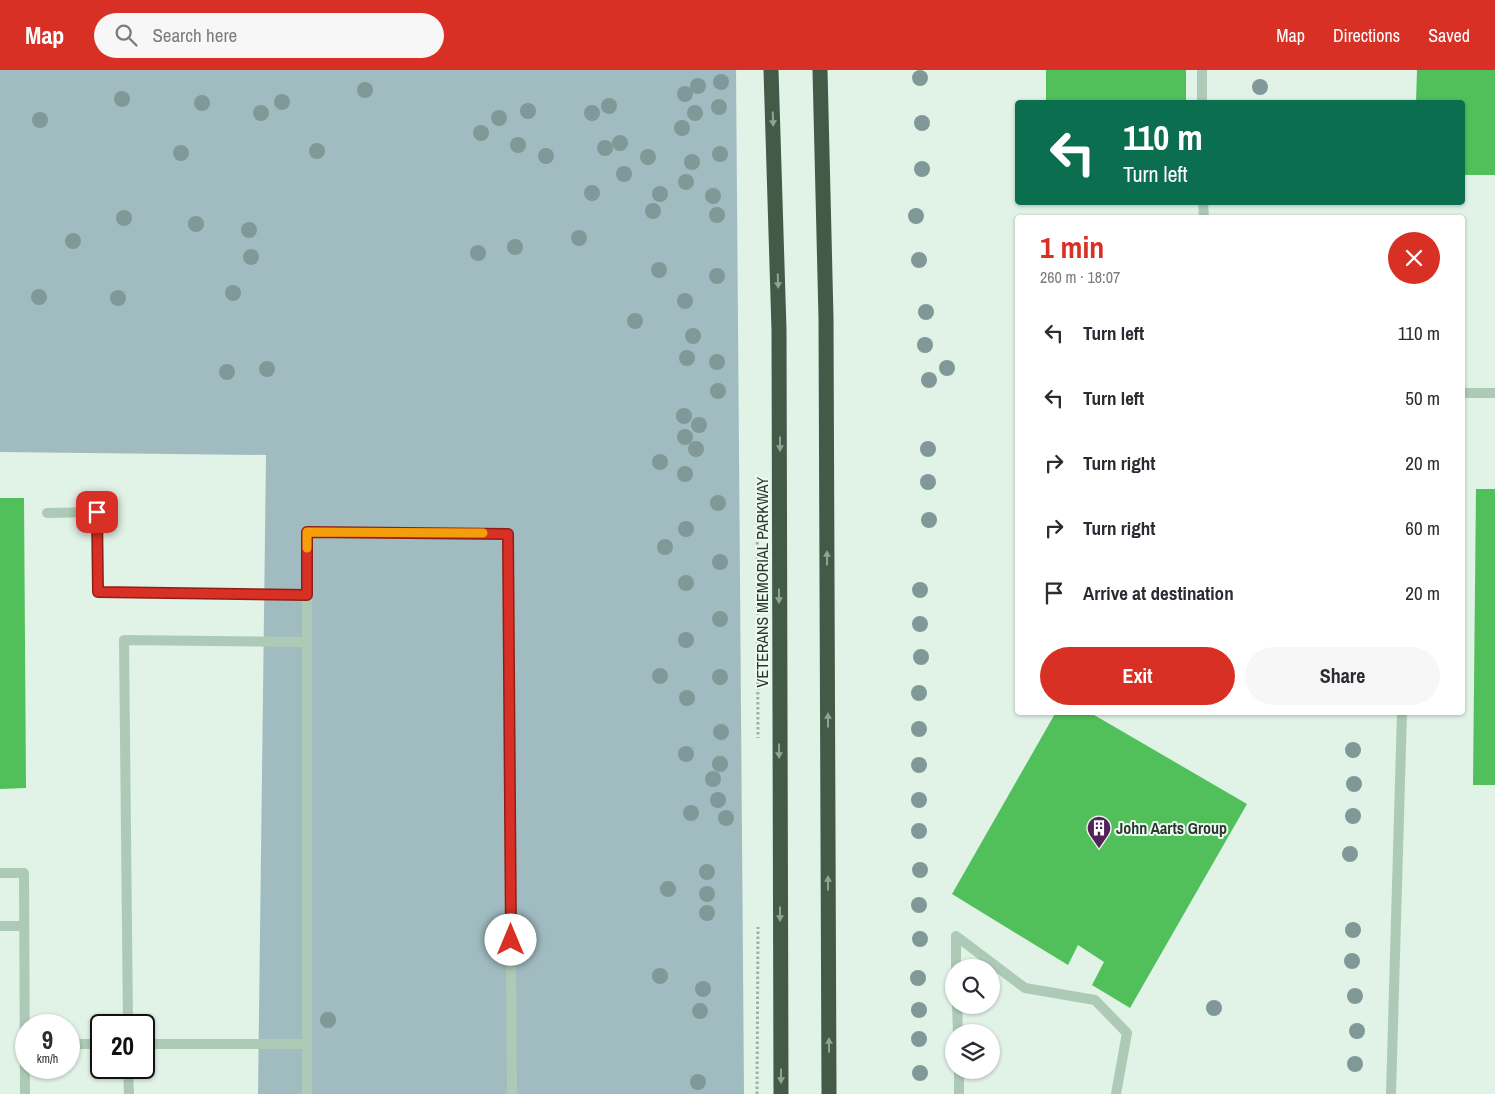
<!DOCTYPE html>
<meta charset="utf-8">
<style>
:root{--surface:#fff;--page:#f7f7f7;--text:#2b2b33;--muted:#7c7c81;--accent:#d93025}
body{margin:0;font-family:"Archivo Narrow",sans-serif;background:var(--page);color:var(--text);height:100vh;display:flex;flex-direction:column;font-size:19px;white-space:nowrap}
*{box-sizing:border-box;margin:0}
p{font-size:16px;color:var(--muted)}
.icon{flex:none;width:28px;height:28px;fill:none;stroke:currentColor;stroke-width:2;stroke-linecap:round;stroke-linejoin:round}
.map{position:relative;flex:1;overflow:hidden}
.panel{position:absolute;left:1015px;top:145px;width:450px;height:500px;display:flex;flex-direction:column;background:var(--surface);border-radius:5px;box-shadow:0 1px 4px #0004}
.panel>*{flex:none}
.guide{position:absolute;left:1015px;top:30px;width:450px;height:105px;border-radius:5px;box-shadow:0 1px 4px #0004;background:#0b6e4f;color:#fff;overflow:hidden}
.buttons{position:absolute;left:945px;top:889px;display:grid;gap:10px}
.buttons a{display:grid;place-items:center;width:55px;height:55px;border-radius:50%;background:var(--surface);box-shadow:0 1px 4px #0004;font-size:25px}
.speed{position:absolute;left:15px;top:944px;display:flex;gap:10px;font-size:25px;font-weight:700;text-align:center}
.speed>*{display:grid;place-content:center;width:65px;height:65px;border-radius:50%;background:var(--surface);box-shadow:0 1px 4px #0004;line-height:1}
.speed small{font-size:12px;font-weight:400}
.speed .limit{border:2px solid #111;border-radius:8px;background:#fff;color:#111}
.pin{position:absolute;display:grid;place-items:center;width:42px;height:42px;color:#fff;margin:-21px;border-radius:10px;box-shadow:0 2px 8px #0006}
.me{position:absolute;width:55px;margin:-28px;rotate:0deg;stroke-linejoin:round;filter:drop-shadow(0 0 4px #0008)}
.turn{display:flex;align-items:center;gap:18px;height:105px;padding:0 25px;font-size:22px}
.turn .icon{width:65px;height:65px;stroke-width:2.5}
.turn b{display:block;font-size:35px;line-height:42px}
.round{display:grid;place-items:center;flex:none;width:52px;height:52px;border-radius:26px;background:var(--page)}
.overview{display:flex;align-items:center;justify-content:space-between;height:85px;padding:0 25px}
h1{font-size:30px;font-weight:800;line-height:38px;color:var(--accent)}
.cta{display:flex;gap:10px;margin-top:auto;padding:10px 25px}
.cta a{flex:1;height:58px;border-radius:30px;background:var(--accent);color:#fff;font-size:20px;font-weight:800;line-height:58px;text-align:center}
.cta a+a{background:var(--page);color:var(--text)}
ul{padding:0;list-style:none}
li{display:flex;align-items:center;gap:15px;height:65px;padding:0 25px}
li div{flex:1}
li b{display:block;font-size:19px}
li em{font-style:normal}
header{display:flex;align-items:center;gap:30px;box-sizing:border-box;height:70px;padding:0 25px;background:var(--accent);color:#fff}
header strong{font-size:24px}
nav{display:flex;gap:28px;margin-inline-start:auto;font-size:18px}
.search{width:350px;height:45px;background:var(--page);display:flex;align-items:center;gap:12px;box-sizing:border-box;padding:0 18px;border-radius:28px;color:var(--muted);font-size:19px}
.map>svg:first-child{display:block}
.green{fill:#a1bcc1}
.building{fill:#51c05a}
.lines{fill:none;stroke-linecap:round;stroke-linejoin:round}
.path{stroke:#97b69f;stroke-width:3;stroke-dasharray:2.5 2.5;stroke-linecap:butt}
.lane{stroke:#adcab6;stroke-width:10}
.highway{stroke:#435a46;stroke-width:15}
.tree{fill:#809897}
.oneway{fill:#90a293}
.route-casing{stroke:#8d1f18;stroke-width:12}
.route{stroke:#d93025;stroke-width:9}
.slow{stroke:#f59e0b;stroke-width:9}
.labels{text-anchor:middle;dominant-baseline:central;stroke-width:4;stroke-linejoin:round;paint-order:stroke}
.street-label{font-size:16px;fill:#2b392d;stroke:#edfaf2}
.poi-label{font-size:16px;font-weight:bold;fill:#2b392d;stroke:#edfaf2;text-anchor:start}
</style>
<header>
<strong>Map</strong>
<div class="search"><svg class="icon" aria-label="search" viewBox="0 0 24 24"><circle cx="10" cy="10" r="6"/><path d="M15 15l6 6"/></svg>Search here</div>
<nav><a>Map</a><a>Directions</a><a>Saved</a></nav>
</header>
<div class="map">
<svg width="1495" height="1024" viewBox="0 0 1495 1024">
<rect width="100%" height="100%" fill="#e1f2e7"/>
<polygon class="green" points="0,0 736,0 744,1024 258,1024 266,385 0,382"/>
<g class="building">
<rect x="1046" y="0" width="140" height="32"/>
<polygon points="1417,0 1495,0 1495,105 1462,105 1462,32 1416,32"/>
<polygon points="1476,419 1495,419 1495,715 1473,715"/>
<polygon points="0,428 24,428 26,718 0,719"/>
<polygon points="1056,642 1089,642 1247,734 1130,938 1092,915 1104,892 1078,875 1068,895 952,824"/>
</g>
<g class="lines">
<g class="path">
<polyline points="757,427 758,668"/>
<polyline points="757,1024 758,857"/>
</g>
<g class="lane">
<polyline points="1202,0 1202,32"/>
<polyline points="1203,132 1204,148"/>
<polyline points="1462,323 1495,323"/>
<polyline points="47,443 97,442 98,522 307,525"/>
<polyline points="0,803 24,803 25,1024"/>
<polyline points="0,856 24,856"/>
<polyline points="956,898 956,866 1025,918 1095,930 1127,963 1116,1024"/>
<polyline points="957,935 958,962"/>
<polyline points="128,955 124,570 307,572"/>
<polyline points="69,974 101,974"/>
<polyline points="144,974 307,974"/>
<polyline points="128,998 129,1024"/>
<polyline points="959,1000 959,1024"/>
<polyline points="307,1024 307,462 508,464 512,1024"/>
<polyline points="1391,1024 1402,642"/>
</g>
<g class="highway">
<polyline points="771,0 779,260 781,1024"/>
<polyline points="820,0 826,248 829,1024"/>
</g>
</g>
<g class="tree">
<circle cx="920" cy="8" r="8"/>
<circle cx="721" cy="12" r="8"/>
<circle cx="698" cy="16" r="8"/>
<circle cx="1260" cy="17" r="8"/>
<circle cx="365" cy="20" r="8"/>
<circle cx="685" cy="24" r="8"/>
<circle cx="122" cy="29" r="8"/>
<circle cx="282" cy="32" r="8"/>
<circle cx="202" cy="33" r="8"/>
<circle cx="609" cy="36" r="8"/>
<circle cx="719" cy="37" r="8"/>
<circle cx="528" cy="41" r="8"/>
<circle cx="261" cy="43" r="8"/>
<circle cx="592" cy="43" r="8"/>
<circle cx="695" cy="43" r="8"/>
<circle cx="499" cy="48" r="8"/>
<circle cx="40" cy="50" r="8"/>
<circle cx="922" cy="53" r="8"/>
<circle cx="682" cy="58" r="8"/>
<circle cx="481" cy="63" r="8"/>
<circle cx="620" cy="73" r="8"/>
<circle cx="518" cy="75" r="8"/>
<circle cx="605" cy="78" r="8"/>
<circle cx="317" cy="81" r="8"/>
<circle cx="181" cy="83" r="8"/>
<circle cx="720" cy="84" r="8"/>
<circle cx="546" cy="86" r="8"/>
<circle cx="648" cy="87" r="8"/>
<circle cx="692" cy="92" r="8"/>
<circle cx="922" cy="99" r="8"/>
<circle cx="624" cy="104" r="8"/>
<circle cx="686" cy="112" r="8"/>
<circle cx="592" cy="123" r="8"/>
<circle cx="660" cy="124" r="8"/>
<circle cx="713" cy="126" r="8"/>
<circle cx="653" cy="141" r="8"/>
<circle cx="717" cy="145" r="8"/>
<circle cx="916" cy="146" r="8"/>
<circle cx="124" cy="148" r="8"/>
<circle cx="196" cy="154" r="8"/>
<circle cx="249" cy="160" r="8"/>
<circle cx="579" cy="168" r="8"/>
<circle cx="73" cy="171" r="8"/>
<circle cx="515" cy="177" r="8"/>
<circle cx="478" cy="183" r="8"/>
<circle cx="251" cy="187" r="8"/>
<circle cx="919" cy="190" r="8"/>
<circle cx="659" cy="200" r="8"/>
<circle cx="717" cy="206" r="8"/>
<circle cx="233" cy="223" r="8"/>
<circle cx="39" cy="227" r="8"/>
<circle cx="118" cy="228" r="8"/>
<circle cx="685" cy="231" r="8"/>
<circle cx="926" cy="242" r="8"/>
<circle cx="635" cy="251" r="8"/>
<circle cx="693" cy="266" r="8"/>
<circle cx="925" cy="275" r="8"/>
<circle cx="687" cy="288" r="8"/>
<circle cx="717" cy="292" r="8"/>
<circle cx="947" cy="298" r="8"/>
<circle cx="267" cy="299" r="8"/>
<circle cx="227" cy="302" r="8"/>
<circle cx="929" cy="310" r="8"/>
<circle cx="718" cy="321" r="8"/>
<circle cx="684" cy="346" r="8"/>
<circle cx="699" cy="355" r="8"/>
<circle cx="685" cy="367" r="8"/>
<circle cx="696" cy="379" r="8"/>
<circle cx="928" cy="379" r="8"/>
<circle cx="660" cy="392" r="8"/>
<circle cx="685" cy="404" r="8"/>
<circle cx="928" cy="412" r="8"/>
<circle cx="718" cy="433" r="8"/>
<circle cx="929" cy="450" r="8"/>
<circle cx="686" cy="459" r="8"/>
<circle cx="665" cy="477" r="8"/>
<circle cx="720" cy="492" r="8"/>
<circle cx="686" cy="513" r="8"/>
<circle cx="920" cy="520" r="8"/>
<circle cx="720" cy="549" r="8"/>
<circle cx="920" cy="554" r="8"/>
<circle cx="686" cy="570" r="8"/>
<circle cx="921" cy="587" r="8"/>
<circle cx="660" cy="606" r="8"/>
<circle cx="720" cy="607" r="8"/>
<circle cx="919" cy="623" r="8"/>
<circle cx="687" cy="628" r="8"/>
<circle cx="919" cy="659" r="8"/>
<circle cx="721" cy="662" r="8"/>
<circle cx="1353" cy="680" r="8"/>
<circle cx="686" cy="684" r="8"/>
<circle cx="720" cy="694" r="8"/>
<circle cx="919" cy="695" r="8"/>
<circle cx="713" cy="709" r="8"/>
<circle cx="1354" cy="714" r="8"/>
<circle cx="718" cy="730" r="8"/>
<circle cx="919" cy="730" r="8"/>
<circle cx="691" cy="743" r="8"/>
<circle cx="1353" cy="746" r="8"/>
<circle cx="726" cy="748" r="8"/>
<circle cx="919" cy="761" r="8"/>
<circle cx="1350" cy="784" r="8"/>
<circle cx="920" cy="800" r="8"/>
<circle cx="707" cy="802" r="8"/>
<circle cx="668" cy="819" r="8"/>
<circle cx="707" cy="824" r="8"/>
<circle cx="919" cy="835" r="8"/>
<circle cx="707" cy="843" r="8"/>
<circle cx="1353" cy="860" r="8"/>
<circle cx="920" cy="869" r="8"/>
<circle cx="1352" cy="891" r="8"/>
<circle cx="660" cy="906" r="8"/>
<circle cx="918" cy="908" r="8"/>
<circle cx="703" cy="919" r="8"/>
<circle cx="1355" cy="926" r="8"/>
<circle cx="1214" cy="938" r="8"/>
<circle cx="919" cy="940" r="8"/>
<circle cx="700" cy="941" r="8"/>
<circle cx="328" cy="950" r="8"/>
<circle cx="1357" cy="961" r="8"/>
<circle cx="919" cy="969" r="8"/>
<circle cx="1355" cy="994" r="8"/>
<circle cx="920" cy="1003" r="8"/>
<circle cx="698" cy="1012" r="8"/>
</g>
<defs><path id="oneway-solid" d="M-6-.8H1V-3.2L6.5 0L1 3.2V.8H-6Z" transform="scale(1.25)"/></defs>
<g class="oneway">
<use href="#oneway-solid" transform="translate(773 49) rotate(88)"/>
<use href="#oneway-solid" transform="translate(778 211) rotate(88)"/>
<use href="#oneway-solid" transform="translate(780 374) rotate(90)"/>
<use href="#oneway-solid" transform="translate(827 488) rotate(-90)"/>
<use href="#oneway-solid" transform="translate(779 526) rotate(90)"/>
<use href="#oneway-solid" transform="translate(828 650) rotate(-90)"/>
<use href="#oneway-solid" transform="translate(779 681) rotate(90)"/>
<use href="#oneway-solid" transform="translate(828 813) rotate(-90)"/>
<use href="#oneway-solid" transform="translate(780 844) rotate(90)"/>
<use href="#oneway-solid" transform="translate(829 975) rotate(-90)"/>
<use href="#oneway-solid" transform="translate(781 1006) rotate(90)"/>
</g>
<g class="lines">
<defs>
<polyline id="route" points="97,442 98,522 307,525 307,462 508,464 511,870"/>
</defs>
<use href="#route" class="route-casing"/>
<use href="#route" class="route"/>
<polyline class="slow" points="307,478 307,462 483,463"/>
</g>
<defs>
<symbol id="building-pin" viewBox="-11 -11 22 30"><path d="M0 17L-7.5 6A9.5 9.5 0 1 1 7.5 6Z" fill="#542259" stroke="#edfaf2"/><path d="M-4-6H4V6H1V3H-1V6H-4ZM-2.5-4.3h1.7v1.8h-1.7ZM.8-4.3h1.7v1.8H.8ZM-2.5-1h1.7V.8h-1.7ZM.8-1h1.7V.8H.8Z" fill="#fff"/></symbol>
</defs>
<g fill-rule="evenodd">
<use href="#building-pin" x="1085" y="744" width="28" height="38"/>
</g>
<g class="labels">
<g class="street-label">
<text transform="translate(762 512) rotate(-90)">VETERANS MEMORIAL PARKWAY</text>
</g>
<g class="poi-label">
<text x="1116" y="758">John Aarts Group</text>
</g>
</g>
</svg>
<div class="buttons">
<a><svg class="icon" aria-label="search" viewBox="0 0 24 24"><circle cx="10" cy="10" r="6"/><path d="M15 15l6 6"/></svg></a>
<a><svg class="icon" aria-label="layers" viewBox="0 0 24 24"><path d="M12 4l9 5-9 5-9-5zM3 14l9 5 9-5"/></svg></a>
</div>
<div class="speed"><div>9<small>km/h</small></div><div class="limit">20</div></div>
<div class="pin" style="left:97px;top:442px;background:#d93025"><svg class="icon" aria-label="arrive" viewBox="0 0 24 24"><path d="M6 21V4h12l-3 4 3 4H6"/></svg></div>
<svg class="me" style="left:511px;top:870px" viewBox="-20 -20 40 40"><circle r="19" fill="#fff"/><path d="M0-13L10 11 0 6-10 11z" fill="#d93025"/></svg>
<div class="guide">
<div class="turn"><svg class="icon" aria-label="left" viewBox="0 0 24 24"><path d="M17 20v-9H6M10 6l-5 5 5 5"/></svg><div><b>110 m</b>Turn left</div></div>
</div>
<section class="panel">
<div class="overview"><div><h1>1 min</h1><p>260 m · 18:07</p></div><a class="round" style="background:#d93025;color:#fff"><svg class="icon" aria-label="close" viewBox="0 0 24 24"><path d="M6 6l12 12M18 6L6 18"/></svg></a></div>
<ul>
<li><svg class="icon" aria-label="left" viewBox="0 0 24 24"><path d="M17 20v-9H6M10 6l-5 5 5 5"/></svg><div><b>Turn left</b></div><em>110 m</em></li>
<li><svg class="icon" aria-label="left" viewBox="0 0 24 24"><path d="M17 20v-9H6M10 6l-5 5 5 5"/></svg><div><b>Turn left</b></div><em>50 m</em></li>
<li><svg class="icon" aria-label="right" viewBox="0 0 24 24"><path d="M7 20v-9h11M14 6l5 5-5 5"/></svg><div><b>Turn right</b></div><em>20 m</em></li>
<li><svg class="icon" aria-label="right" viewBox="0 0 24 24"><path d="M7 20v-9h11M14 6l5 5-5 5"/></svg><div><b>Turn right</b></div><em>60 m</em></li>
<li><svg class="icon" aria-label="arrive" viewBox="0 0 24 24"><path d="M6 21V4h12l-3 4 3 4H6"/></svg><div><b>Arrive at destination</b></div><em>20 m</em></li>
</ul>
<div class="cta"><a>Exit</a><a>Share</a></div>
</section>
</div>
